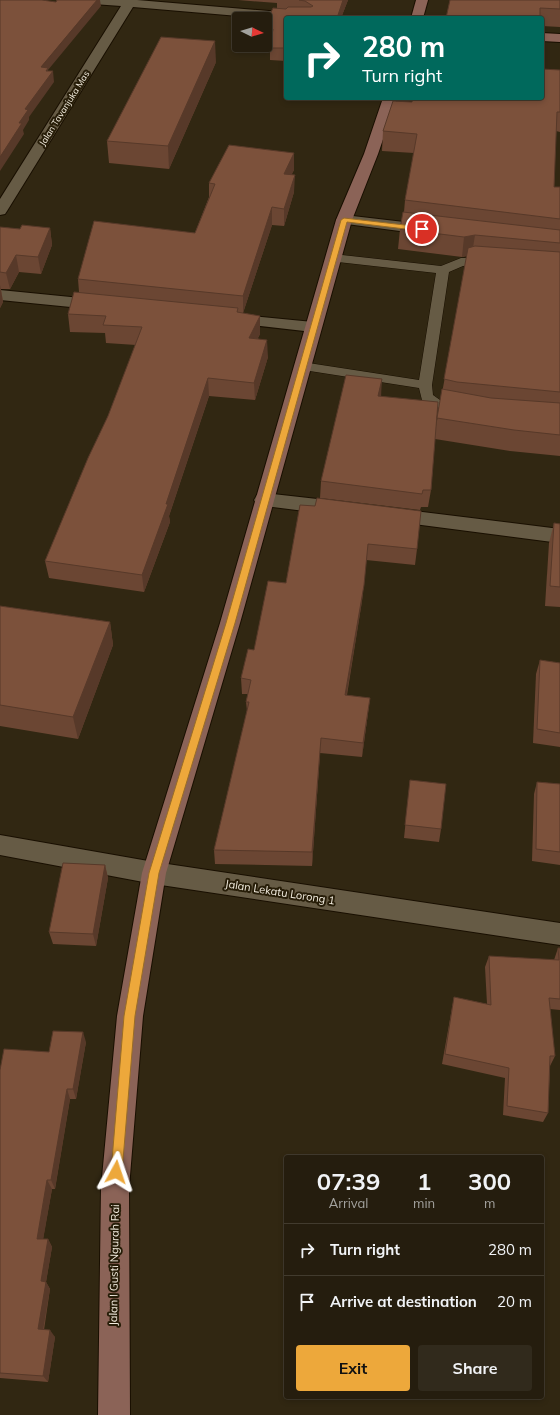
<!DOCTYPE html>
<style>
:root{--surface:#251d0e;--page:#312a1c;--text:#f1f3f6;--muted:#a3a29e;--line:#423b2e;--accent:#eda83b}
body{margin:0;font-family:Mulish,sans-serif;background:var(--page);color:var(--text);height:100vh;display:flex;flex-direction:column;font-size:15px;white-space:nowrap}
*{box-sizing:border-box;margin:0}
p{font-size:13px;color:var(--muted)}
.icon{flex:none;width:22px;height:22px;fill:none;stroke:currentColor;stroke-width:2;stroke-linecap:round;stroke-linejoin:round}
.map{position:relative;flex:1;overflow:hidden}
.sheet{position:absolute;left:284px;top:1155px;width:260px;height:244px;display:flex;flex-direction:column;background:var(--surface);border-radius:4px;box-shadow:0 2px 6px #0003,0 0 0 1px var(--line)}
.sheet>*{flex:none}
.guide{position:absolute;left:284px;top:16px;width:260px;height:84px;border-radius:4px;box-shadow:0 2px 6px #0003,0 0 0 1px var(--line);background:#00695c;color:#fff;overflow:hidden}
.needle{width:26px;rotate:95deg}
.tools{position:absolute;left:232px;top:12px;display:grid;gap:8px}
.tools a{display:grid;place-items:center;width:40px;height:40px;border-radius:4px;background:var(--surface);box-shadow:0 2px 6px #0003,0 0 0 1px var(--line);font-size:20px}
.pin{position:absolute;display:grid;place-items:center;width:34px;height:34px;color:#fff;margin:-17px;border:2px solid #fff;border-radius:50%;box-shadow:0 1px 4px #0007}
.me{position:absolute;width:44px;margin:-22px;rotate:5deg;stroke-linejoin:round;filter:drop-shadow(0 0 3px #0008)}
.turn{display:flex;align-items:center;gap:14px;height:84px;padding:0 12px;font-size:18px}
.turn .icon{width:52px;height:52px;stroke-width:2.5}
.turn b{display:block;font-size:28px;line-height:34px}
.eta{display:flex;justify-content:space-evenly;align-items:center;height:68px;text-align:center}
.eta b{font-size:24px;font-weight:700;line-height:28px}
.button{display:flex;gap:8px;margin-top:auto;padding:8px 12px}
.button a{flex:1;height:46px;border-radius:4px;background:var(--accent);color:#111;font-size:16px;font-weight:700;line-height:46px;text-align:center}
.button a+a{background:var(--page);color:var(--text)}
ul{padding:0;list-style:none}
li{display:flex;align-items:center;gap:12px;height:52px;padding:0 12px;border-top:1px solid var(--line)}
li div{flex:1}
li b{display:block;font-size:15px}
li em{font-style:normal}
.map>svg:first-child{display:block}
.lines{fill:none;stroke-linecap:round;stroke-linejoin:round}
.lane-casing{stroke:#190f00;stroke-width:1}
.street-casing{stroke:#190f00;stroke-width:2}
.secondary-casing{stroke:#190f00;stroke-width:2}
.lane{fill:#665b45;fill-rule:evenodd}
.street{fill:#665b45;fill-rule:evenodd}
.secondary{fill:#8b6357;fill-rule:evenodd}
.wall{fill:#6b4633}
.shaded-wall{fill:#573929}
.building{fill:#7c513b;stroke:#573929}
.route{fill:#eda83b;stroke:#9a6d26}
.labels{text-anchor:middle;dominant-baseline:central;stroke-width:4;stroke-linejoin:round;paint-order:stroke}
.far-street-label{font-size:9px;fill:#f4eee1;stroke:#271d08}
.street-label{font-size:11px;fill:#f4eee1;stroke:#271d08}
</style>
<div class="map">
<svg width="560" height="1415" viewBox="0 0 560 1415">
<rect width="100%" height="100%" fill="#312712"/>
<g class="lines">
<defs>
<polygon id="lane" points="333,254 441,266 461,258 492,258 494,261 492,264 463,266 449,272 432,385 433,395 440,400 467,406 469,409 467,412 462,413 431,406 422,400 419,388 297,369 295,366 297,363 302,362 419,380 436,273 329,261 327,258 329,255"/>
<g id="street">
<polygon points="87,0 137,0 305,14 311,18 286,18 286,20 133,7 7,211 5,214 0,215 0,199 121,6 93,4"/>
<polygon points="344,215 430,225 435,227 438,230 435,233 430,235 339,223 336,220 339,217"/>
<polygon points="0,290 101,300 107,302 109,305 107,308 101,310 0,300"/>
<polygon points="230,314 313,322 319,323 321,327 319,331 313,332 224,322 222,319 224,316"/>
<polygon points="264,493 344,502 351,504 354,509 351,514 344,516 257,505 254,500 257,495"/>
<polygon points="390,508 560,529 560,543 383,520 380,515 383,510"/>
<polygon points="0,835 154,862 560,923 560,945 154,884 0,855"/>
</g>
<g id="secondary">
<polygon points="416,0 428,0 423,18 411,18"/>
<polygon points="542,33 560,34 560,42 542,41"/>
<polygon points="383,98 397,98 378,154 352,220 240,623 166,873 143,1016 129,1188 130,1415 98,1415 101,1188 117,1016 142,873 220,623 336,220 364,154"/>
</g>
</defs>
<use href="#lane" class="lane-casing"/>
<use href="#street" class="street-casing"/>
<use href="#secondary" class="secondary-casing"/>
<use href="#lane" class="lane"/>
<use href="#street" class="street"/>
<use href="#secondary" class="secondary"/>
</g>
<g class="wall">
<polygon points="238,0 348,0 341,18 286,18 286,61 270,60 270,48 271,41 265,41 265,25 277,9 277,3"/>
<polygon points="560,0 560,27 542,26 542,18 446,18"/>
<polygon points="216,62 169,169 109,163 107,141"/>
<polygon points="560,70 560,132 556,131 554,187 560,187 560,456 510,451 435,439 431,490 428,507 421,507 420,510 320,498 321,481 381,396 436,426 467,256 462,257 398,249 400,229 404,212 405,200 414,153 382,151 383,131 412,102"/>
<polygon points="294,153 294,170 291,175 294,192 284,226 272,225 243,313 260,316 260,334 258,338 268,357 255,400 209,396 169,516 170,522 144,592 49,578 45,561 108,416 136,345 106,343 105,333 70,332 68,314 79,292 78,279 195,233 209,197 209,183"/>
<polygon points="0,227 20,229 50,228 52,245 41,274 19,272 10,289 1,289 3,302 0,308"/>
<polygon points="300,505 417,549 415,565 366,560 362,601 347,695 370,698 368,713 362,757 320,753 312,866 215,864 214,850 247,711 246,702 248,694 242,694 241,678 286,583"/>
<polygon points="554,523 560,524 560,607 545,606 549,543"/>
<polygon points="0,606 110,622 113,645 78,739 0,726"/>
<polygon points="540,660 560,663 560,747 533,743 536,674"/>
<polygon points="410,780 441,829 439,842 404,838"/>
<polygon points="537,782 560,784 560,865 532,861 534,794"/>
<polygon points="105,865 108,878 96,946 53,944 49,932"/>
<polygon points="558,948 560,948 560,1010 550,1009 555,1056 550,1066 548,1113 543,1122 503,1115 505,1078 442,1064 452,1008 454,997 487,1004 485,967 489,956 554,960"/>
<polygon points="86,1042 76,1099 70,1099 55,1189 52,1189 43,1239 48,1239 52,1247 46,1282 50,1289 44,1330 55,1337 48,1382 0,1378 0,1070 49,1052"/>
</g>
<g class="shaded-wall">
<polygon points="97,0 100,0 101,6 48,70 49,76 53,71 54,82 29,117 29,120 23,130 24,134 0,171 0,157 19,123 25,109 41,67"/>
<polygon points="343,0 348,0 341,18 337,18"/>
<polygon points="215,41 216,62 169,169 168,146"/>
<polygon points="294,153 294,170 284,191 284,174"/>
<polygon points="295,175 294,192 284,226 284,209"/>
<polygon points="272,207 272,225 243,313 243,296"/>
<polygon points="50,228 52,245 41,274 38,257"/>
<polygon points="475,235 472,254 462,257 464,237"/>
<polygon points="16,255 19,272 10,289 6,273"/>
<polygon points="0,285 3,302 0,308"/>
<polygon points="260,316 260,334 249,355 249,338"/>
<polygon points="267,340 268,357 255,400 254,383"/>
<polygon points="208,378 209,396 169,516 170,522 144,592 142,575"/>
<polygon points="382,379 381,397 378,396"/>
<polygon points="366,560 362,601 344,710 345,695"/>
<polygon points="110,622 113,645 78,739 73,717"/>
<polygon points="370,698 368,713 362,757 363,743"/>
<polygon points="321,738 320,753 312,866 312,852"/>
<polygon points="105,865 108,878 96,946 93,934"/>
<polygon points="83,1032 86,1042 76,1099 73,1089"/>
<polygon points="67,1089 70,1099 55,1189 51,1180"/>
<polygon points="47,1180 52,1189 42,1246 37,1239"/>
<polygon points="48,1239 52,1247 46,1282 50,1289 42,1336 38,1329 41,1281"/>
<polygon points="50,1330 55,1337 48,1382 43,1376"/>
</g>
<g class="building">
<polygon points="0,0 42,0 56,2 57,0 97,0 41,67 48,68 46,71 53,71 25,109 28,110 19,123 22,123 0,157"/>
<polygon points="299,0 343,0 337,18 286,18 286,48 270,48 273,29 265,28 265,25 273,8 286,9 288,7 311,7 313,6 305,1"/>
<polygon points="450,0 560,0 560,9 540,8 540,18 446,18"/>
<polygon points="161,37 215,41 168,146 107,141"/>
<polygon points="542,69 560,70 560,112 557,112 554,187 560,187 560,219 405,200 417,134 383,131 393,101 412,102 413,98 542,98"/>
<polygon points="229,145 294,153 284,174 295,175 284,209 272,207 243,296 78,279 94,221 195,233 215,184 209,183"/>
<polygon points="403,212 560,230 560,243 475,235 464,237 400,229"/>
<polygon points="22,225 50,228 38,257 16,255 6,273 0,272 0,227 20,229"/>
<polygon points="475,246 560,252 560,392 457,382 444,379 468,248"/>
<polygon points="74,292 238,308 237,312 260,316 249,338 267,340 254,383 208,378 166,504 168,504 142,575 45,561 88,458 108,416 142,327 103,325 106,316 68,314"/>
<polygon points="346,375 382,379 378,396 438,402 431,490 423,490 422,494 321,481"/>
<polygon points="442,389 491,398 560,403 560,435 514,430 437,418"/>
<polygon points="317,498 421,511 417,549 368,544 364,585 345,695 370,698 363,743 321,738 312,852 214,850 249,702 246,702 251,680 241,678 248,649 254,650 268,581 286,583 300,505 315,506"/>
<polygon points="554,523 560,524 560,587 550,586"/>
<polygon points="0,606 110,622 73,717 0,705"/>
<polygon points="540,660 560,663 560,733 537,729"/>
<polygon points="410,780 446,784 441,829 405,825"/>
<polygon points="537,782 560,784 560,852 536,849"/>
<polygon points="63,863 105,865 93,934 49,932"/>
<polygon points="558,948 560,948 560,999 549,998 555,1056 550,1056 548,1113 507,1106 509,1068 445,1054 454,997 491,1005 489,956 559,960"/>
<polygon points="53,1031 83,1032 73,1089 67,1089 51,1180 47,1180 37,1239 48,1239 41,1281 46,1282 38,1329 50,1330 43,1376 0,1373 0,1070 4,1049 49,1052"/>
</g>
<polygon class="route" points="344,218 422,227 425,229 422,231 347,222 235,623 159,873 135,1016 122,1172 121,1176 116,1178 112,1176 111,1172 124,1016 149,873 226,623 341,220"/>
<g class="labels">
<g class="far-street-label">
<text transform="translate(64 108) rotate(-58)">Jalan Tavanjuka Mas</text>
</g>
<g class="street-label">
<text transform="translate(280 892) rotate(9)">Jalan Lekatu Lorong 1</text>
<text transform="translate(114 1265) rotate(-89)">Jalan I Gusti Ngurah Rai</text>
</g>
</g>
</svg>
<div class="tools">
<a><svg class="needle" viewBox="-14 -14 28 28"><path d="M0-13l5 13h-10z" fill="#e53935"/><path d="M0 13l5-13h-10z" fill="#a3a29e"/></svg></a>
</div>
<div class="pin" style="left:422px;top:229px;background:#d93025"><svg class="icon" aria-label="arrive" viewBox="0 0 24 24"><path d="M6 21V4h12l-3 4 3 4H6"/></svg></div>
<svg class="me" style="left:116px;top:1172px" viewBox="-20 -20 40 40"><path d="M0-17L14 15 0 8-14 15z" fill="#eda83b" stroke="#fff" stroke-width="4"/></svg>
<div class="guide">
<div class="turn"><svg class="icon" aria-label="right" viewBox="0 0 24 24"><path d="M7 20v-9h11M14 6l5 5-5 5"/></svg><div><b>280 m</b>Turn right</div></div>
</div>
<section class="sheet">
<div class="eta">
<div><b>07:39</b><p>Arrival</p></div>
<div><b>1</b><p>min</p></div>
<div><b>300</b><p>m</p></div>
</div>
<ul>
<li><svg class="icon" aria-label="right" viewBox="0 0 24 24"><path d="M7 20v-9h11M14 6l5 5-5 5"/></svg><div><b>Turn right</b></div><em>280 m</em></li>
<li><svg class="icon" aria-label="arrive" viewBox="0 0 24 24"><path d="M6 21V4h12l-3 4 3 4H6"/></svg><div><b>Arrive at destination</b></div><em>20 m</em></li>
</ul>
<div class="button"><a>Exit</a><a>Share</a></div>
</section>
</div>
